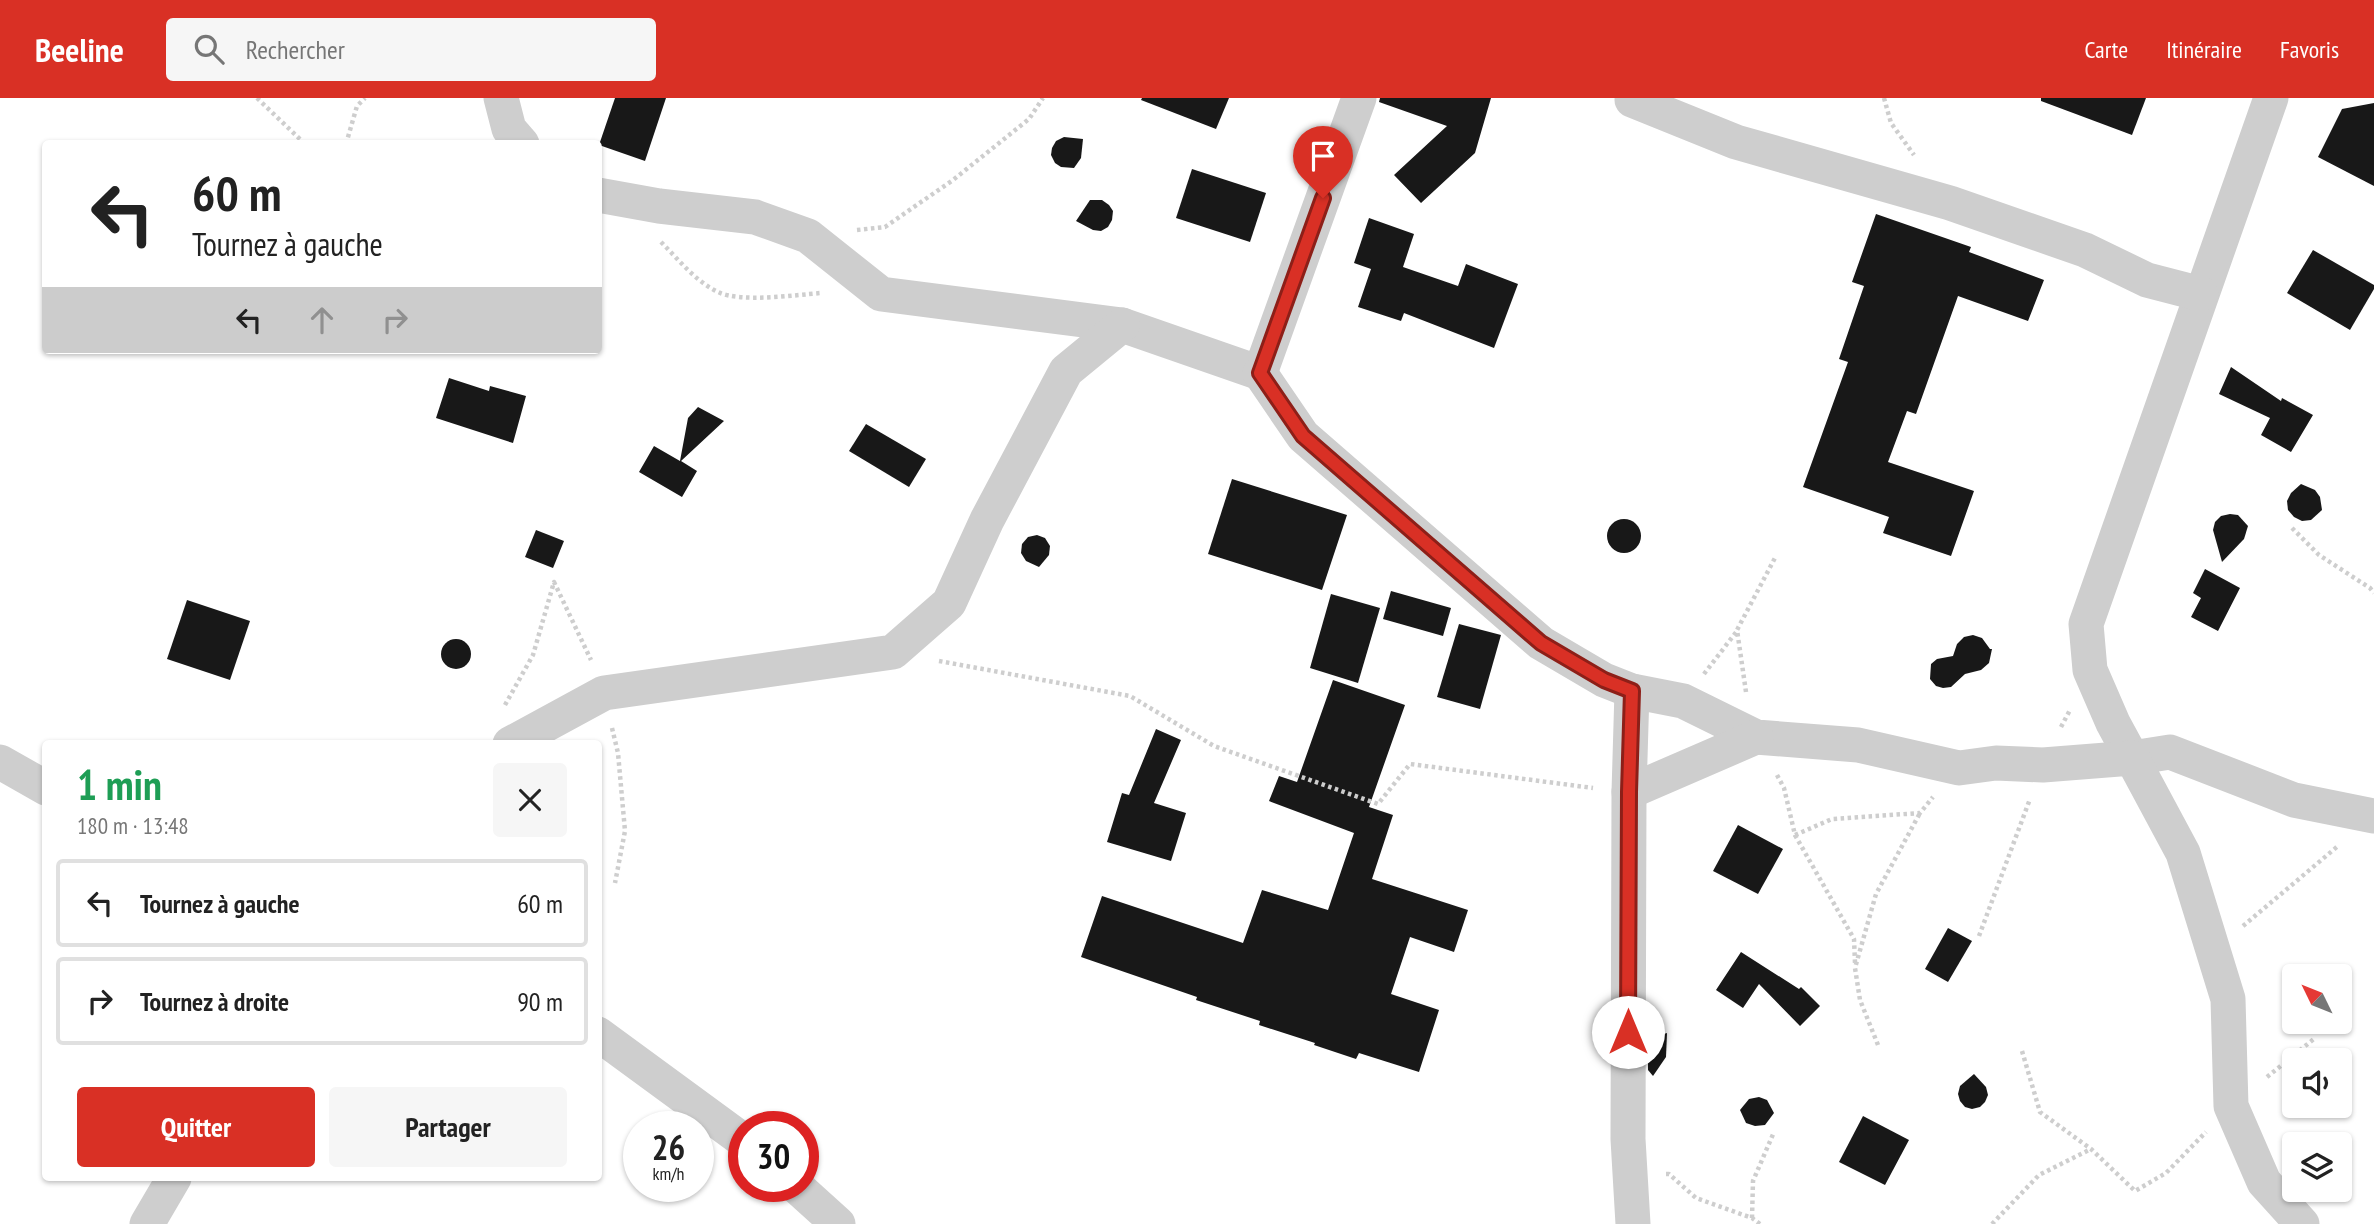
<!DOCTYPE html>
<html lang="fr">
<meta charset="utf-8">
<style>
:root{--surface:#fff;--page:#f6f6f6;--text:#222;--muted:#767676;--line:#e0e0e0;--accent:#d93025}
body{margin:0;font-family:"PT Sans Narrow",sans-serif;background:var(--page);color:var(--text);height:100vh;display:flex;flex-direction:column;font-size:26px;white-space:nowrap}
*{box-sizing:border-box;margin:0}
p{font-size:23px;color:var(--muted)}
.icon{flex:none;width:38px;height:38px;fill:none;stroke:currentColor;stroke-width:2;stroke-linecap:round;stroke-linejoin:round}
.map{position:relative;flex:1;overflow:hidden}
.sheet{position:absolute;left:42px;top:642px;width:560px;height:441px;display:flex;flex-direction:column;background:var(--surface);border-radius:7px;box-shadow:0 2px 5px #0004}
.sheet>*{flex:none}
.hud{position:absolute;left:42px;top:42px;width:560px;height:214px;border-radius:7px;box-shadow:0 2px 5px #0004;background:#fff;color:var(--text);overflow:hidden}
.needle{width:46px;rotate:313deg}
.fabs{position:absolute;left:2282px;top:866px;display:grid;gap:14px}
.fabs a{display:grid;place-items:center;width:70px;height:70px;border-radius:7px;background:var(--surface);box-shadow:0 2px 5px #0004;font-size:35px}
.speed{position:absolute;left:623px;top:1013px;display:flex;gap:14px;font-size:35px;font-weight:700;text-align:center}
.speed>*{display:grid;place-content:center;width:91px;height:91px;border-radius:50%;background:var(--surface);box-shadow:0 2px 5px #0004;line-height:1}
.speed small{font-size:18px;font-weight:400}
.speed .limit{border:10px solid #d22;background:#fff;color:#111}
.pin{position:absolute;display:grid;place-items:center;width:60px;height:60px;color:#fff;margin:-72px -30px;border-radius:50% 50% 50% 0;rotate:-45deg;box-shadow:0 0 7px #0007}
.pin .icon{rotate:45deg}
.me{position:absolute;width:77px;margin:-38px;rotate:0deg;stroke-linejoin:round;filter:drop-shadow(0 0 5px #0008)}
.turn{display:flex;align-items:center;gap:24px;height:147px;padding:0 35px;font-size:32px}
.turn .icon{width:91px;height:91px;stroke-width:2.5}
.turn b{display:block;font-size:49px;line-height:60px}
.lanes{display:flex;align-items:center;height:66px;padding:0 35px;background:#0003;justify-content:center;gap:35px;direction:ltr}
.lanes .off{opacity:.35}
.round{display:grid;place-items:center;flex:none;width:74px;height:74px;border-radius:7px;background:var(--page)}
.summary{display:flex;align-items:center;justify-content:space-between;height:119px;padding:0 35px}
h1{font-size:42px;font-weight:700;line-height:52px;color:#1e9e55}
.cta{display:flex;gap:14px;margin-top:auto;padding:14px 35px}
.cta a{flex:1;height:80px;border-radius:7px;background:var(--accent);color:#fff;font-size:28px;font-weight:700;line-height:80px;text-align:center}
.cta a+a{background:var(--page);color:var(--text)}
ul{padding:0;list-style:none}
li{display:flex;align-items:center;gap:21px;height:88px;margin:0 14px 10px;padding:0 21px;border:4px solid var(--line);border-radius:7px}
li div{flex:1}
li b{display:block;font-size:26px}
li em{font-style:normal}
header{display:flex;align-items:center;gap:42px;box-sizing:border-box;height:98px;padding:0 35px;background:var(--accent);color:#fff}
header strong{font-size:33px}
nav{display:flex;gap:38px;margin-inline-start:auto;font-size:24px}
.search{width:490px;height:63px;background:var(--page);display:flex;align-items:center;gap:18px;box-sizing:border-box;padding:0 24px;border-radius:7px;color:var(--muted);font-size:26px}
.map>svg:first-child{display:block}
.building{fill:#181818}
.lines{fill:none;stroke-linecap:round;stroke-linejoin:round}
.path{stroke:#cecece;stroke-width:4.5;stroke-dasharray:3.5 3.5;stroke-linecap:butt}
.street{stroke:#cecece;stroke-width:35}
.route-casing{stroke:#8d1f18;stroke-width:18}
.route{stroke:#d93025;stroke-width:12}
</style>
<header>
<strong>Beeline</strong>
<div class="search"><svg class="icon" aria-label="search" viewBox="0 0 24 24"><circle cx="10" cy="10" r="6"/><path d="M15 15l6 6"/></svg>Rechercher</div>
<nav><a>Carte</a><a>Itinéraire</a><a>Favoris</a></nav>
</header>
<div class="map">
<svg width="2374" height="1126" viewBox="0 0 2374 1126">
<rect width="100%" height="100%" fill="#fff"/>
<g class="building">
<polygon points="615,0 666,0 645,63 599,47"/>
<polygon points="1142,0 1229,0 1216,31 1141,2"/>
<polygon points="1380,0 1491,0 1475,55 1421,105 1394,77 1447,28 1379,4"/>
<polygon points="2041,0 2146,0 2132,37 2041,3"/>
<polygon points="2374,5 2374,88 2318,59 2342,11"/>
<polygon points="1064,39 1083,41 1081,60 1074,70 1061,69 1055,65 1051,57 1052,50 1056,43"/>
<polygon points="1192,71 1266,95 1250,144 1176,120"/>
<polygon points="1090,102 1102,102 1109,107 1113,113 1112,122 1108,129 1101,133 1093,132 1076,123"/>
<polygon points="1876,116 1971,149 1969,154 2044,182 2028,223 1958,198 1916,316 1907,313 1888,364 1974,393 1951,458 1883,435 1889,419 1803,389 1848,264 1839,261 1864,188 1852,184"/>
<polygon points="1369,120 1414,136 1403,169 1458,188 1466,166 1518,186 1494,250 1404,215 1401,223 1358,209 1371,171 1354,165"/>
<polygon points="2313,152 2374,187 2374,191 2350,232 2287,195"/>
<polygon points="2231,269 2281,303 2282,300 2313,317 2291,354 2261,337 2270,320 2219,296"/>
<polygon points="449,280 489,293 490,288 526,298 513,345 436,320"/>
<polygon points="698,309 724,323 681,363 697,373 682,399 639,374 654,348 680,363 688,320"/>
<polygon points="866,326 926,361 909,389 849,353"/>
<polygon points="1232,381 1347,417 1322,492 1208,456"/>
<polygon points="2301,386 2315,392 2320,399 2322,412 2311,422 2302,423 2294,419 2288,412 2287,403 2291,395"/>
<polygon points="2230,416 2238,417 2248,428 2244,441 2222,464 2213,432 2215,424 2221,418"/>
<circle cx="1624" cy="438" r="17"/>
<polygon points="536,432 564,443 553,470 525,459"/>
<polygon points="1037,437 1045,440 1050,448 1049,457 1039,469 1026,463 1021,455 1022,446 1028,439"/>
<polygon points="2205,471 2240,490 2218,533 2191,519 2201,500 2193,495"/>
<polygon points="1391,493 1451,510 1443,538 1383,521"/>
<polygon points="1331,496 1380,510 1358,585 1310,570"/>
<polygon points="187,502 250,523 230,582 167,561"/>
<polygon points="1459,526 1501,537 1480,611 1437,599"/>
<polygon points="1973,537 1982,540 1990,551 1992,551 1989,565 1981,572 1965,576 1951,589 1943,590 1936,588 1930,581 1931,566 1937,561 1953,558 1957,546 1964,539"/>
<circle cx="456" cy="556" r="15"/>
<polygon points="1333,582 1405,607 1369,709 1393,717 1372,781 1468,812 1454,854 1410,839 1391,896 1439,912 1419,974 1359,955 1356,961 1314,947 1315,945 1259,927 1260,923 1196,902 1197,899 1081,859 1102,798 1243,845 1262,792 1328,812 1354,735 1269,703 1279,678 1297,684"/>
<polygon points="1156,631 1181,642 1154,705 1186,715 1171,763 1107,744 1122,695 1129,697"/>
<polygon points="1738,727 1783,751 1758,796 1713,773"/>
<polygon points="1948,830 1972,843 1948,884 1925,871"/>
<polygon points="1741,854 1799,891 1801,889 1820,908 1800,928 1759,886 1743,910 1716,892"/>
<polygon points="1667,935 1666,959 1653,978 1648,972 1648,941"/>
<polygon points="1974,976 1986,989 1988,997 1985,1004 1980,1009 1972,1011 1965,1009 1960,1003 1958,996 1960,988"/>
<polygon points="1759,999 1767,1002 1774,1015 1765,1027 1755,1028 1746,1025 1740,1012 1749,1001"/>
<polygon points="1863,1018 1909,1042 1885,1087 1839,1064"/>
</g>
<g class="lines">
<g class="path">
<polyline points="257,0 305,46"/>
<polyline points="1884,0 1891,25 1914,57"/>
<polyline points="346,46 357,8 365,0"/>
<polyline points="857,132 885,129 953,82 1029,21 1043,0"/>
<path d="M661,144C679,162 695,183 718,194C741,205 795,197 821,195"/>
<polyline points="2292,430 2319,457 2370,490 2374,495"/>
<polyline points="939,563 1130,598 1214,648 1378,706 1410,666 1593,690"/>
<polyline points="1704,576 1737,533"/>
<polyline points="1746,594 1737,532 1776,458"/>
<polyline points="505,607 533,557 554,484 591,562"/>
<polyline points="2061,629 2070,612"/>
<polyline points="612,630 618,655 625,733 615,785"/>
<polyline points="1777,677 1784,690 1795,737 1832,721 1920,715 1933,699"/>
<polyline points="1795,737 1854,841 1855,865"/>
<polyline points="2243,828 2338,748"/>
<polyline points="1979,838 2030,701"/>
<polyline points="1878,947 1860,902 1855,870 1876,796 1920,715"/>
<polyline points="2022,953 2040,1014 2091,1051 2135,1093 2166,1075 2206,1034"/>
<polyline points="2267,979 2315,940"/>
<polyline points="1666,1076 1669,1076 1696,1100 1752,1120 1760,1126"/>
<polyline points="1752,1120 1753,1083 1774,1034"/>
<polyline points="1992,1126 2039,1077 2091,1051"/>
</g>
<g class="street">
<polyline points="501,0 509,31 522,46"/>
<polyline points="2271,0 2086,526 2090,572 2113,625 2132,660 2170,654 2294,702 2374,718"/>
<polyline points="1632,2 1736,44 1950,105 2085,152 2147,182 2201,196"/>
<polyline points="598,97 659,108 755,119 808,138 881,196 1122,227 1260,275 1359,0"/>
<polyline points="1260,275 1303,338 1541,545 1604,582 1632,593 1683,603 1756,639 1858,647 1959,670 1996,665 2043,667 2132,660 2183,755 2228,901 2231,1008 2264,1084 2302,1126"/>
<polyline points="1632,593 1629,694 1628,1041 1633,1126"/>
<polyline points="510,646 604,595 893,554 949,505 987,422 1066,273 1122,227"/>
<polyline points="0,664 46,690"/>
<polyline points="1629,694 1756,639"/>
<polyline points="598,936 744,1043"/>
<polyline points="796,1088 838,1126"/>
<polyline points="147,1126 174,1080"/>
</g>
</g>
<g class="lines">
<defs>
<polyline id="route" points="1323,100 1260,275 1303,338 1541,545 1604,582 1632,593 1629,694 1628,934"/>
</defs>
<use href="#route" class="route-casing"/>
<use href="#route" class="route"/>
</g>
</svg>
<div class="fabs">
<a><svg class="needle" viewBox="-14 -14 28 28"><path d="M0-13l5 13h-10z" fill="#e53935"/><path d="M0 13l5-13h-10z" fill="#767676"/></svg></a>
<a><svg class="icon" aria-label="sound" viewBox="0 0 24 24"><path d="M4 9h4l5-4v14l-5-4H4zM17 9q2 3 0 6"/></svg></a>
<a><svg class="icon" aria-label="layers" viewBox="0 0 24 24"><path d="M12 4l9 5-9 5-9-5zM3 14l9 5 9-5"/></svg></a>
</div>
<div class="speed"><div>26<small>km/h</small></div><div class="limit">30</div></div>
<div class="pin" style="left:1323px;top:100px;background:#d93025"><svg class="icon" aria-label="arrive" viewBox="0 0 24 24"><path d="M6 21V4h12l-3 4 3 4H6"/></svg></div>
<svg class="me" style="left:1628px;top:934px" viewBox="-20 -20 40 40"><circle r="19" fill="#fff"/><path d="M0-13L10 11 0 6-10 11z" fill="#d93025"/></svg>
<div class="hud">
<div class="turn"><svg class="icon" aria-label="left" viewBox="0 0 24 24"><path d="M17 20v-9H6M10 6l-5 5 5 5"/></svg><div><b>60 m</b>Tournez à gauche</div></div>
<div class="lanes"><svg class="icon" aria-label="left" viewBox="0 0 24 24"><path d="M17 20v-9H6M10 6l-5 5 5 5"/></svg><svg class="icon off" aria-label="ahead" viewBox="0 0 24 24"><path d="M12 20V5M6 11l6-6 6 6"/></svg><svg class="icon off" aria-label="right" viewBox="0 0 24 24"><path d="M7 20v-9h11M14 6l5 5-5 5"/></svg></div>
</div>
<section class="sheet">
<div class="summary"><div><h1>1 min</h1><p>180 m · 13:48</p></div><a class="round"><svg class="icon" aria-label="close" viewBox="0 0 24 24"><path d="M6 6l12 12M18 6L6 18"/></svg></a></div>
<ul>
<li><svg class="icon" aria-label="left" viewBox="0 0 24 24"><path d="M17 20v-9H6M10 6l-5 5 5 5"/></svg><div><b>Tournez à gauche</b></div><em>60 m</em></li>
<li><svg class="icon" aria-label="right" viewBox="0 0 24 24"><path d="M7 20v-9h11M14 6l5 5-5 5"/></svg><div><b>Tournez à droite</b></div><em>90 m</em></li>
</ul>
<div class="cta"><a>Quitter</a><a>Partager</a></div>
</section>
</div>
